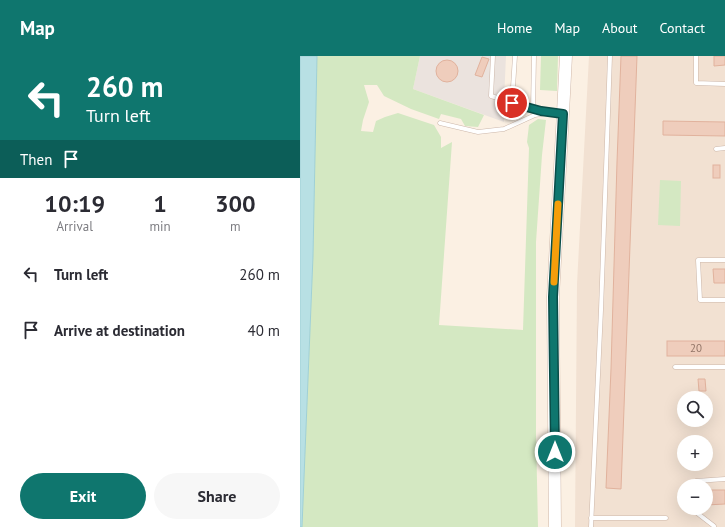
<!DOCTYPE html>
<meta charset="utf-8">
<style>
:root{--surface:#fff;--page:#f7f7f7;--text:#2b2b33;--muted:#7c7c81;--accent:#0f766e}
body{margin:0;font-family:"PT Sans",sans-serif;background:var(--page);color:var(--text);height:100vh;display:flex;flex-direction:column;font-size:15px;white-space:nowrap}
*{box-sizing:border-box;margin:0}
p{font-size:13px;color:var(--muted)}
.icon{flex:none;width:22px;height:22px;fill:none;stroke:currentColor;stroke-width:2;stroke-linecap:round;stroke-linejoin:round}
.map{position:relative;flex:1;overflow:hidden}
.sheet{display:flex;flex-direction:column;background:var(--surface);width:300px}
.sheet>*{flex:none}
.hud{background:#0f766e;color:#fff;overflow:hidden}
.tools{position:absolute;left:377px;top:335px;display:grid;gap:8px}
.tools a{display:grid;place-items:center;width:36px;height:36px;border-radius:50%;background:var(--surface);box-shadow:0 4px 16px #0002;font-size:20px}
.pin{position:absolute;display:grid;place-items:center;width:34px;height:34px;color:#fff;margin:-17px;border:2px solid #fff;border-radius:50%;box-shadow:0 1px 4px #0007}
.me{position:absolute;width:44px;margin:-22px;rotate:0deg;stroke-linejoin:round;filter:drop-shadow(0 0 3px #0008)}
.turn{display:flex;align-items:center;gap:14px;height:84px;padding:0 20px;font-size:18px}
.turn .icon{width:52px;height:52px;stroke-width:2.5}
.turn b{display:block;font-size:28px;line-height:34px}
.then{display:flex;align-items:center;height:38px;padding:0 20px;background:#0003;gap:8px;font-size:15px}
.eta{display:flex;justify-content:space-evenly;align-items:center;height:68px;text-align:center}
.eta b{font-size:24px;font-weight:700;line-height:28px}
.button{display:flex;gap:8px;margin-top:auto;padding:8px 20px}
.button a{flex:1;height:46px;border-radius:24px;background:var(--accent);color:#fff;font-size:16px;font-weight:700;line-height:46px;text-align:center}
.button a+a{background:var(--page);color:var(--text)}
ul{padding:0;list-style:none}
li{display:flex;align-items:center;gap:12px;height:56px;padding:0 20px}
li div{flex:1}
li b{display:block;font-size:15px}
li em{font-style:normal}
header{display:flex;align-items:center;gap:24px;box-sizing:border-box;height:56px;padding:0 20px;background:var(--accent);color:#fff}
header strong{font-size:19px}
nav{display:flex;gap:22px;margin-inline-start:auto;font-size:14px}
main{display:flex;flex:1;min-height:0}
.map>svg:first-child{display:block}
.residential{fill:#f2e1d2;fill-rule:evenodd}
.industrial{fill:#ebe3de}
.green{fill:#d4e8c2}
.water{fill:#b8e0e4;stroke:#9fd0d5}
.building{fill:#efcdbc;stroke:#e1b29d}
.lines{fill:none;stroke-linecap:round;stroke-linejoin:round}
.lane-casing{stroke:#ccb7aa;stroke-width:5}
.secondary-casing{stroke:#d1b9aa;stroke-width:13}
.lane{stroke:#fff;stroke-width:4}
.secondary{stroke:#fff;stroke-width:12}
.route-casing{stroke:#0a4d48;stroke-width:10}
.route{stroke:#0f766e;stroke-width:7}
.slow{stroke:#f59e0b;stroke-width:7}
.labels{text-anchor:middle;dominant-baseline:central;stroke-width:4;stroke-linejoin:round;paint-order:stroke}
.number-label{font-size:11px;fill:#917466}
</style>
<header>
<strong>Map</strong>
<nav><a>Home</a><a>Map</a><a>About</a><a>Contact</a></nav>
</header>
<main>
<section class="sheet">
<div class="hud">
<div class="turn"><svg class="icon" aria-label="left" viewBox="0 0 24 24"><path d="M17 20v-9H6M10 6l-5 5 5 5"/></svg><div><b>260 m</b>Turn left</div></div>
<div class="then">Then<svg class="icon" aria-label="arrive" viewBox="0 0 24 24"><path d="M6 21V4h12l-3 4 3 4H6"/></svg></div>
</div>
<div class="eta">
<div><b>10:19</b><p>Arrival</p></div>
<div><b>1</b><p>min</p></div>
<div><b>300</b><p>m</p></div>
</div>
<ul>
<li><svg class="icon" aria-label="left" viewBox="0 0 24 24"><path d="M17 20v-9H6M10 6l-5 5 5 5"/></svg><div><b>Turn left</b></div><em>260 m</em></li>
<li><svg class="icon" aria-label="arrive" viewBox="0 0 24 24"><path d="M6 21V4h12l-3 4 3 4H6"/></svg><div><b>Arrive at destination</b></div><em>40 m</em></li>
</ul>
<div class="button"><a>Exit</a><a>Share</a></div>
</section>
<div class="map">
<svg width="425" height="471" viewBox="0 0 425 471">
<rect width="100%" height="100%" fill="#fbf0e3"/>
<path class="residential" d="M289,0H425V471H275L277,228ZM384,342H406V364H384ZM384,386H406V408H384ZM384,430H406V452H384Z"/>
<polygon class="industrial" points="120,0 206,0 204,44 204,66 113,33"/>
<g class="green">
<polygon points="17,0 120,0 113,33 184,59 178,71 165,70 161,63 141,58 139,63 111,53 84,40 77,29 64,29 69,46 63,64 61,75 73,76 76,65 85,61 98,57 134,69 141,81 141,92 152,86 139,269 223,274 229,92 227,86 229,69 238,63 246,64 242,99 236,186 236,379 238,471 2,471 13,200"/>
<polygon points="241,0 258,0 257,35 240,34"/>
<polygon points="360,124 381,125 380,170 358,169"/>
</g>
<polygon class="water" points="0,0 17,0 13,200 2,471 0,471"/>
<g class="building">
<polygon points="321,0 337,0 321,433 306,432 311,313 317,106"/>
<polygon points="414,0 425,0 425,9 414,10"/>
<polygon points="182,1 189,3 182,21 175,19"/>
<circle cx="147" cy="15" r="11"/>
<polygon points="363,65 425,66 425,80 363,79"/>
<rect x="413" y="109" width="7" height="13"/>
<polygon points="413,213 425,213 425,227 414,227"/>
<rect x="367" y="285" width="58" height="15"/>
<polygon points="398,323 405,323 406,335 399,335"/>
<polygon points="406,434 425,434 425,448 406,449"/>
</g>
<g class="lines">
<defs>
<g id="lane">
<path d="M193,0L191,40C215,47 238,56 262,58"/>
<polyline points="396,0 396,27 425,28"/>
<polyline points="212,47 215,0"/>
<polyline points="233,53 234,0"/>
<polyline points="140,67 178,76 204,73 235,59 247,57"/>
<polyline points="416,93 425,92"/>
<polyline points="425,204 398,204 400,244 425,244"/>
<polyline points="375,311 425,311"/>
<polyline points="396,430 396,425 425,423"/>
<polyline points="396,452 397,457 414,470 414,471"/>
<polyline points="291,462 366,462"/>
<polyline points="291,471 301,254 310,0"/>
</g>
<polyline id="secondary" points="255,471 253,241 264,38 266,0"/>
</defs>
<use href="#lane" class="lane-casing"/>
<use href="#secondary" class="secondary-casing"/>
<use href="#lane" class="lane"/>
<use href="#secondary" class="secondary"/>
</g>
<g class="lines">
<defs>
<polyline id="route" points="212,47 241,55 263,58 253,241 255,396"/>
</defs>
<use href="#route" class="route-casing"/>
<use href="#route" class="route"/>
<polyline class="slow" points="254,226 258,148"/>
</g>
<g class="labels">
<g class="number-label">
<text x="396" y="292">20</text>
</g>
</g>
</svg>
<div class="tools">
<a><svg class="icon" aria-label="search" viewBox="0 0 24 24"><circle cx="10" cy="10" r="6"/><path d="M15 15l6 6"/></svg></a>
<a>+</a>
<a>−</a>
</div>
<div class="pin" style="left:212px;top:47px;background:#d93025"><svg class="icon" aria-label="arrive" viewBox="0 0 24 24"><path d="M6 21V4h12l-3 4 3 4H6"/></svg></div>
<svg class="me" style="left:255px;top:396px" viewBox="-20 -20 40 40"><circle r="17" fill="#0f766e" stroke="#fff" stroke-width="3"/><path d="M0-11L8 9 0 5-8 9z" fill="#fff"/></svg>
</div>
</main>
